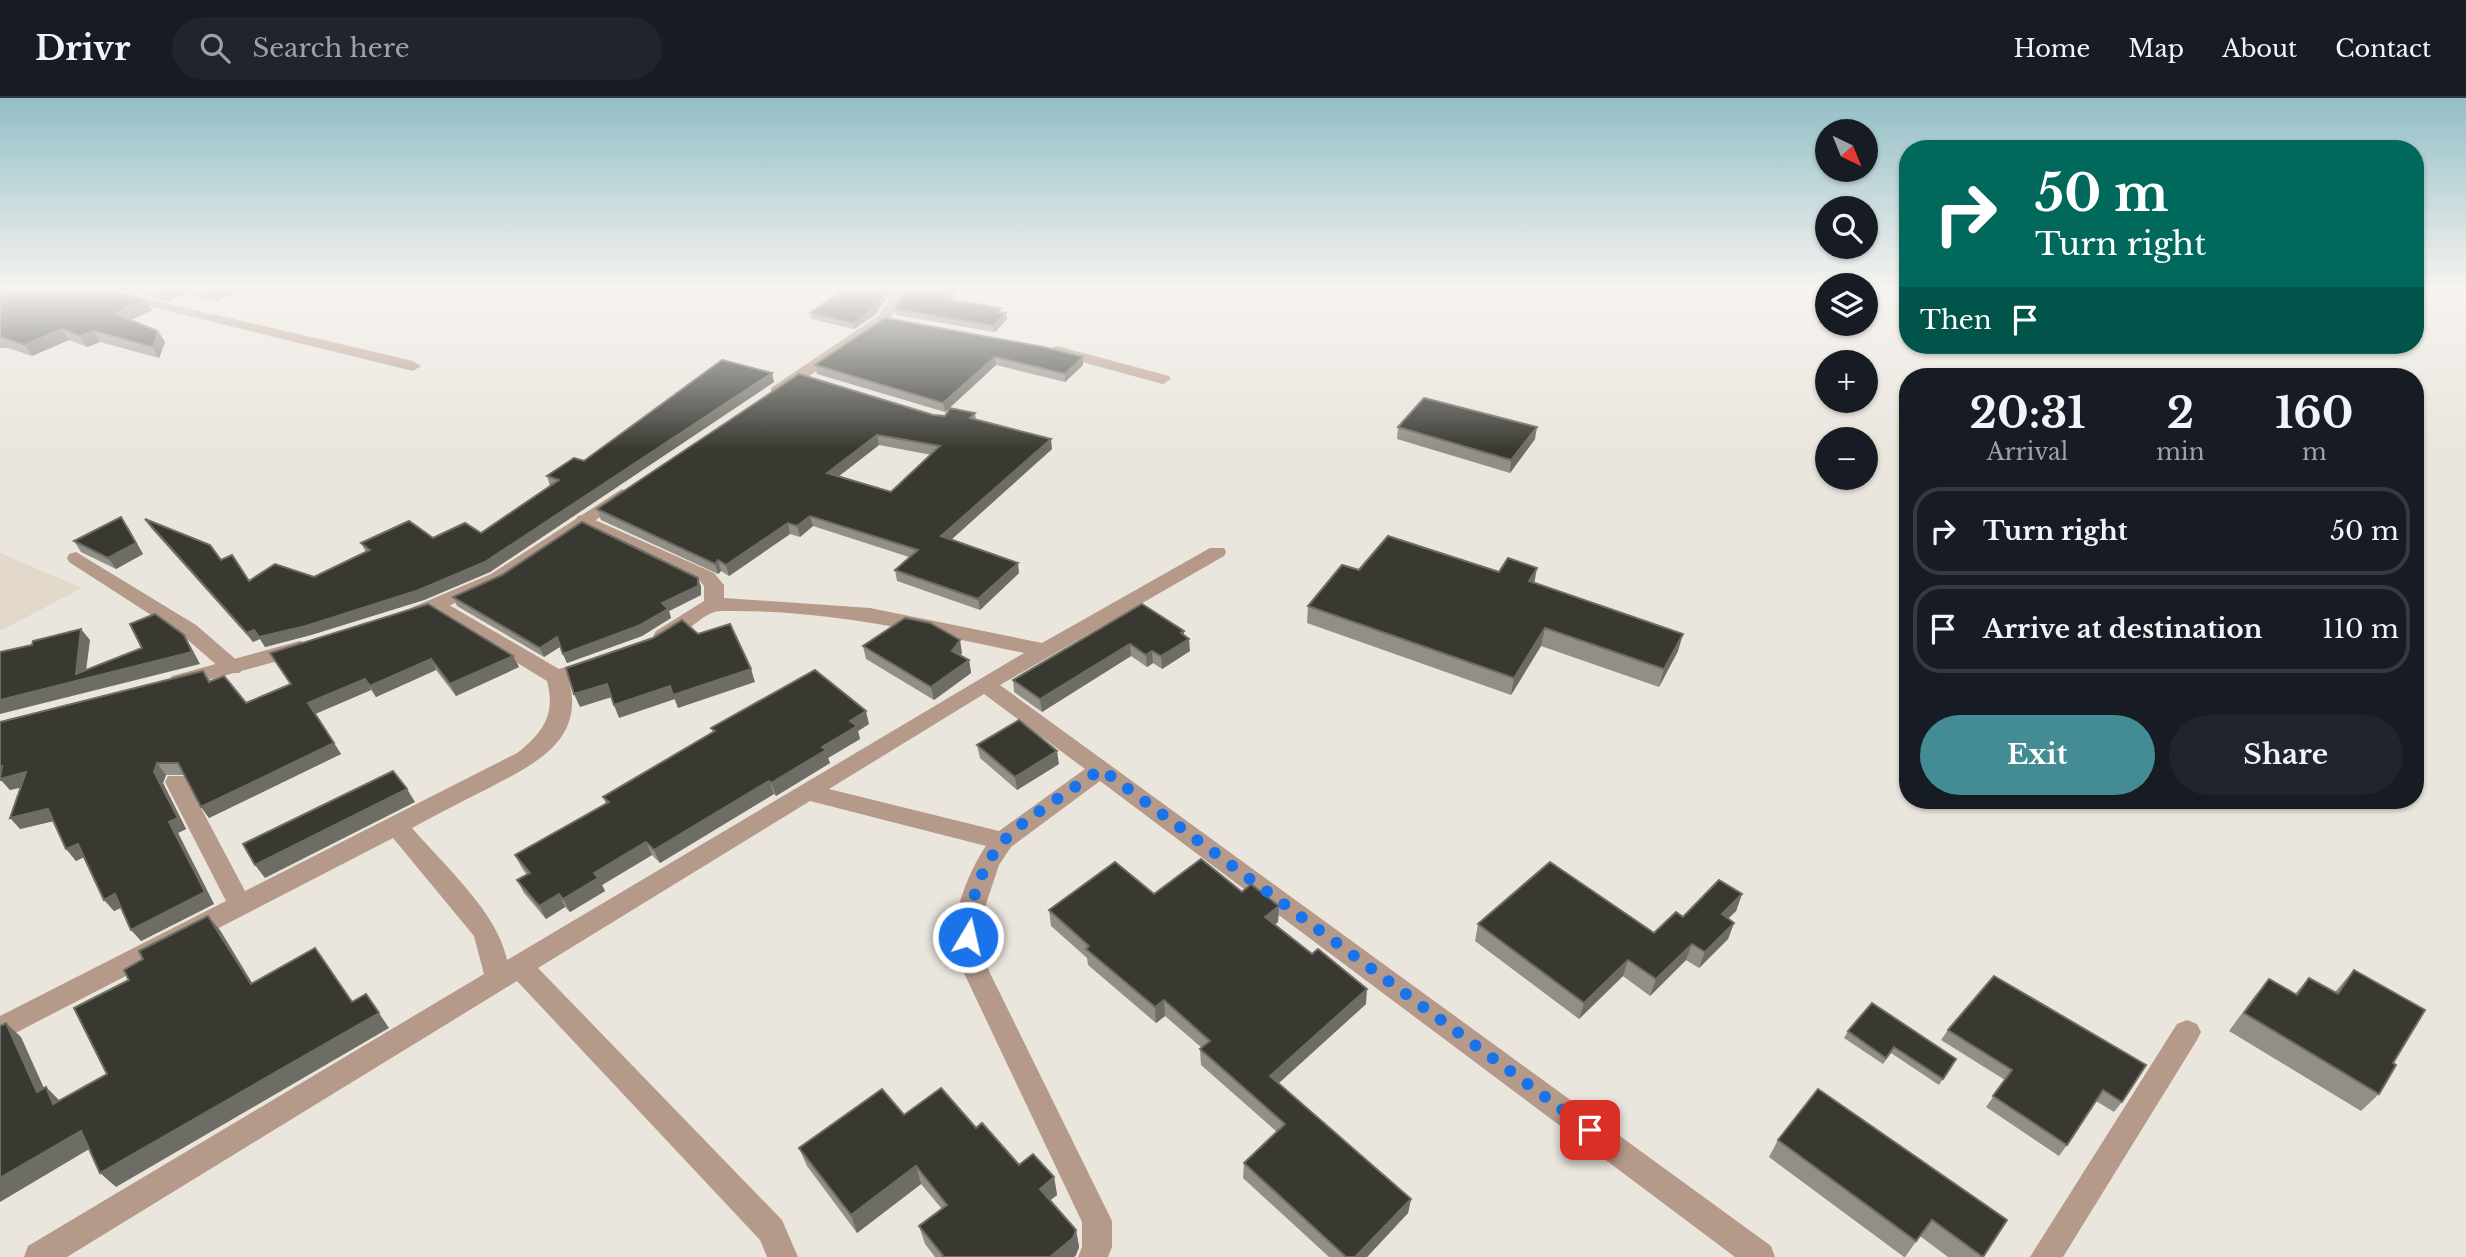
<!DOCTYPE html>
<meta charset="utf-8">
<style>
:root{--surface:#171b24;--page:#20242c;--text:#f1f3f6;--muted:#9ea1a6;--line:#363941;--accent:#448c93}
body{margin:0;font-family:"Libre Baskerville",serif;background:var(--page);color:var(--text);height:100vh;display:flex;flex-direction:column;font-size:26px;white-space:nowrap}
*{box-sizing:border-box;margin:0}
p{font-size:23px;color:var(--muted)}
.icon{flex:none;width:38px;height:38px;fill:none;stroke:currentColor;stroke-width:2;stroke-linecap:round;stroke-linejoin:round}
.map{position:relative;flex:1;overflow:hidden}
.side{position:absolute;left:1899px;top:270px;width:525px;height:441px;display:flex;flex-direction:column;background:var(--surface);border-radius:28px;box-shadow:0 2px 5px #0004}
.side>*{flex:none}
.hud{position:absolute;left:1899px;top:42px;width:525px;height:214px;border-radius:28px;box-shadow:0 2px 5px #0004;background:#00695c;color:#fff;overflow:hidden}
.needle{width:46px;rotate:137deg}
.controls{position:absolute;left:1815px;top:21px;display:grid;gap:14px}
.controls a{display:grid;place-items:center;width:63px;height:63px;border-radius:50%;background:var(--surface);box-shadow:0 2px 5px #0004;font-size:35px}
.pin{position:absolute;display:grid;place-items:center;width:60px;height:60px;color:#fff;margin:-30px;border-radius:14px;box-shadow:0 4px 10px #0006}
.me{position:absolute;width:77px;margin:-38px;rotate:9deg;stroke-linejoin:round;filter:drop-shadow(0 0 5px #0008)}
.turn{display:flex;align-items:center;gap:24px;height:147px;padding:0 21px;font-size:32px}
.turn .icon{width:91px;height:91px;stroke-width:2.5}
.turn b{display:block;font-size:49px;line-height:60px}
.then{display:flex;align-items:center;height:66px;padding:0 21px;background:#0003;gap:14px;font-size:26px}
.eta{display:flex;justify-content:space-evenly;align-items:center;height:119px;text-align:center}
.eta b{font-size:42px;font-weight:700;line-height:49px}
.cta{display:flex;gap:14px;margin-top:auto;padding:14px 21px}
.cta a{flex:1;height:80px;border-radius:42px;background:var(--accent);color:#fff;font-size:28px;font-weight:700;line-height:80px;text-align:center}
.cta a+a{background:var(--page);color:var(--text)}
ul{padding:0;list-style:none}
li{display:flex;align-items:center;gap:21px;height:88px;margin:0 14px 10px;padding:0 7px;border:4px solid var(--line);border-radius:28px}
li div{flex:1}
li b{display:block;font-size:26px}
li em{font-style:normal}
header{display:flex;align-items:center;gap:42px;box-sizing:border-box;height:98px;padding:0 35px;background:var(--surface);border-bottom:2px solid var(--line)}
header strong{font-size:33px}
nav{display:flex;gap:38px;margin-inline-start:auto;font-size:24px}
.search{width:490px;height:63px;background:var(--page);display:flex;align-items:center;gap:18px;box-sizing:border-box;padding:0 24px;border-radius:38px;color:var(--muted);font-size:26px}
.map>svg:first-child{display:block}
.built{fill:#e2d9cb}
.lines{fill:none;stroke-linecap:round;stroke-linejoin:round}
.minor{fill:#b59a8a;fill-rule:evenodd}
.tertiary{fill:#b59a8a;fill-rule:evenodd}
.wall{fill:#928f88;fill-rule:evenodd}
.shaded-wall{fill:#6e6d65}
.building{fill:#393932;stroke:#6e6d65;stroke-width:2;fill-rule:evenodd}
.route{stroke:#1a73e8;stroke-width:12;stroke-dasharray:0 21.6}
</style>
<header>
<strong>Drivr</strong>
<div class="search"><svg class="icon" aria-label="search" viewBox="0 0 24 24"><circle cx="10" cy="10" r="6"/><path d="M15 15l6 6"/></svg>Search here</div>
<nav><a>Home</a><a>Map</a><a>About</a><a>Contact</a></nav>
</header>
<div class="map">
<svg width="2466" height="1159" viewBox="0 0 2466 1159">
<rect width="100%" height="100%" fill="#eae5dd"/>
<polygon class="built" points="0,455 82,490 0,533"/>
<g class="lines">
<g class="minor">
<polygon points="75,190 101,190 413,263 421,268 413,273"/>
<polygon points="858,190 880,190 905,200 898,204"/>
<polygon points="1057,248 1169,278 1171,281 1163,286 1052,256 1052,250"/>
<path d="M584,417L714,475L724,487V500L870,510L1042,545L1210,450H1224L1226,454L1224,458L1000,587L1771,1148L1775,1159H1735L1100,683L1011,749L999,767L981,821L980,839L989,873L1112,1123V1149L1108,1159H1078L1082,1149V1124L963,873C960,862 956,852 955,841C951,817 972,767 986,748L810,703L538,870L782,1122L798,1159H767L760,1142L517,883L67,1159H24L28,1148L484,876L474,838L393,740L0,943V918L226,803L165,684L168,678H184L245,793L517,655C543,635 556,616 547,583L430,512L427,508L430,504H444L559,571L595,560L605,567L602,572L569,583C586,645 530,668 485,692C460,704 436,717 412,730C443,766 498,815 507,862L1024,555C924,534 825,511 722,513C698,513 681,549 656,543L653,538L656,533L704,503V488L700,483L578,426L575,422L578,418ZM984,596L1085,671L999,733L829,691Z"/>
<polygon points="76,454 196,527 240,565 243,570 240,575 226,575 182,537 69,464 67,460 69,456"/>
<polygon points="2187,922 2197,926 2201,934 2197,942 2063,1159 2030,1159 2177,926"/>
</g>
<g class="tertiary">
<polygon points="897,190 911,190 888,224 783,296 771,296 771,290 878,218"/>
<polygon points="622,391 631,396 628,400 505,484 415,522 401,522 398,518 401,514 491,476"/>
<polygon points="300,543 307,545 310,550 307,555 179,590 168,583 172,578"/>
</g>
</g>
<g class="wall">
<polygon points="0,190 145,201 152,212 131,222 165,244 159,260 100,244 87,249 69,242 32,258 8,250 0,250"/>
<polygon points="113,190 241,190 218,203 183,196 168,203"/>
<polygon points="961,190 951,202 1006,215 1007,221 995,234 896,217 895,211"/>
<polygon points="885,202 876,216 854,231 811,221 810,215"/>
<polygon points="885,220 1083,259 1083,267 1065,284 996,267 945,314 817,276 815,267"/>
<polygon points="772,275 774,284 490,474 424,502 311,537 265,549 260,541 253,544 151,430 145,421 221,462 249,483 314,479 366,454 361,445 433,440 481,435 550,388 547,378 584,363"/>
<path d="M975,315L976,321L1052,351L951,442L1019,475L980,512L897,483L895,472L909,459L813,428L800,439L790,436L729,478L721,473L718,476L601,422L597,411L933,317L945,318ZM879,347L932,357L891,394L839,378Z"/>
<polygon points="1398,329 1535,341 1510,375 1397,341"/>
<polygon points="128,429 143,456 116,471 81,454 74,443"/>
<polygon points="1359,472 1534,485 1678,553 1659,589 1541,548 1511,597 1307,525 1308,508"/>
<polygon points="698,480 701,489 701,497 669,513 671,520 642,538 567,565 560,549 544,559 457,508 453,499"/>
<polygon points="1142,506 1184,537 1190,553 1162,571 1153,565 1147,569 1131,558 1042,614 1014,594 1013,582"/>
<polygon points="863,548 962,555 960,557 969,562 971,575 934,602 866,561"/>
<polygon points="270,555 513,558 519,569 456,598 436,572 376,599 371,592 315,616 341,656 209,720 201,709 184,677 166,677 163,685 186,731 178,735 214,806 141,843 121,810 114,813 84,759 76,763 54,723 20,731 20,690 10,692 2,683 203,573 210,584 246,605 290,586"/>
<polygon points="869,626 858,633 860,641 828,660 830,665 776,698 774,696 660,765 652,757 602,787 605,793 570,814 565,809 546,821 524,795 517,782 527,777 522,770 515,757 606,706 603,699 713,634 711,630"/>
<polygon points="977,647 1059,666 1017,692 980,660"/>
<polygon points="1242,794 1279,808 1278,824 1274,827 1366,906 1279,985 1411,1101 1408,1115 1367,1159 1329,1159 1243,1080 1244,1065 1277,1034 1201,967 1200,951 1202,950 1165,918 1156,925 1088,867 1087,860 1051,828 1049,812 1154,796"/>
<polygon points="1742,796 1736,813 1728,820 1734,825 1728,841 1699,870 1686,862 1650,898 1623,878 1579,921 1475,843 1478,826 1654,835 1683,819"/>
<polygon points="2354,872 2393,965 2379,996 2361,1013 2229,933 2254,899 2269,881 2295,896 2309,880 2335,894"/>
<polygon points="1994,878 2122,1004 2114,1014 2096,1003 2067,1047 2059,1058 1986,1009 2005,982 1941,942 1948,932"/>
<polygon points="1848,933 1956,961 1939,987 1891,955 1883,966 1844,940"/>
<polygon points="1818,991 1983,1159 1948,1159 1920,1138 1905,1159 1904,1159 1769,1059 1778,1042"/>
<polygon points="904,1017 976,1030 1019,1067 1054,1079 1057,1097 1050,1102 1076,1132 1079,1149 1076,1157 1074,1159 935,1159 925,1146 919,1128 942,1111 921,1086 857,1135 807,1068 799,1050"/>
</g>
<g class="shaded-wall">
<polygon points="167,190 180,190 183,196 168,203 162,192"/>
<polygon points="216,190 241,190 218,203 212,192"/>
<polygon points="955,190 961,190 947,207 946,201"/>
<polygon points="884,197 885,202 876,216 854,231 853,225"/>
<polygon points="145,201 152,212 122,226 115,216"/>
<polygon points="1006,215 1007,221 995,234 994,228"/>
<polygon points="62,231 69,242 32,258 25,247"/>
<polygon points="94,233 100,244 87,249 80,238"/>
<polygon points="158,233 165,244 159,260 153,249"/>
<polygon points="995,259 996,267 945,314 943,305"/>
<polygon points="1083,259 1083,267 1065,284 1065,276"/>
<polygon points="772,275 774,284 490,474 424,502 311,537 265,549 259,539 419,492"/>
<polygon points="1537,329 1535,341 1510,375 1511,362"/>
<polygon points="877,337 879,347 830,385 827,375"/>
<polygon points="1051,341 1052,351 943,449 941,438"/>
<polygon points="810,418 813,428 800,439 797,428"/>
<polygon points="121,419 143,456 116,471 108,460"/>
<polygon points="788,425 790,436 729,478 726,467"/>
<polygon points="718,462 721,473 718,476 715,466"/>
<polygon points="1018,465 1019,475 980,512 978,501"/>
<polygon points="1537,470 1534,487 1529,483"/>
<polygon points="698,480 701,489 701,497 669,513 671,520 642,538 567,565 563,556 662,505"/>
<polygon points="1545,530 1541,548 1511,597 1514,580"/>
<polygon points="81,531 90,542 85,581 184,537 191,549 200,566 0,616 0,602 76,576"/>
<polygon points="254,532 260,541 253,544 247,535"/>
<polygon points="1184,533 1184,544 1189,541 1190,553 1162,571 1161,558 1181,535"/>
<polygon points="1683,536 1678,553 1659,589 1664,571"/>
<polygon points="557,539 561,548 544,559 540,550"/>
<polygon points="960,542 962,555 954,565 952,553"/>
<polygon points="1130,546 1131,558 1042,614 1040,601"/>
<polygon points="1152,553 1153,565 1147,569 1146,557"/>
<polygon points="513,558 519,569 456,598 450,586"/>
<polygon points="431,561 436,572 376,599 370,588"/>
<polygon points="969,562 971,575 934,602 931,589"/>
<polygon points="751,571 755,584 678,610 673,597"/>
<polygon points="365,581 371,592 315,616 308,605"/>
<polygon points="607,586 612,599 580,609 574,596"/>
<polygon points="670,588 675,601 619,620 614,607"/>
<polygon points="866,613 869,626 858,633 860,641 828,660 830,665 776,698 771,685 850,623"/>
<polygon points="334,645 341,656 209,720 201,709"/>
<polygon points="1057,653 1059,666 1017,692 1015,679"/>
<polygon points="157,665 166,677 163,685 186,731 178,735 214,806 141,843 131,832 154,674"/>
<polygon points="2,668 26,674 36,685 10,692 2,683 0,683 0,669"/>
<polygon points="769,683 774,696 660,765 654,752"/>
<polygon points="407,691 415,704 265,780 255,767"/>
<polygon points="48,711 58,722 20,731 10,720"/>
<polygon points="646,744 652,757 602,787 605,793 570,814 563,801 594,775"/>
<polygon points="78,746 88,757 76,763 66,751"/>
<polygon points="115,796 125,808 114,813 104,802"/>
<polygon points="559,796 565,809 546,821 539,808"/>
<polygon points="1742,796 1736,813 1716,833 1722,816"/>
<polygon points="1279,808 1278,824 1264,835 1265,819"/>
<polygon points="208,818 220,832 262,901 251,886"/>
<polygon points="1734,825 1728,841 1699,870 1705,854"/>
<polygon points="1692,846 1686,862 1650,898 1656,881"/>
<polygon points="1628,862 1623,878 1579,921 1584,905"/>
<polygon points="1367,891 1366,906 1270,993 1270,978"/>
<polygon points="366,896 389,930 116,1089 100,1075"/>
<polygon points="1164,902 1165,918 1156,925 1155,909"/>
<polygon points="6,925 21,939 52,1008 37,994"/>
<polygon points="46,989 61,1004 53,1006"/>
<polygon points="81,1033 96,1047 0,1104 0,1080"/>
<polygon points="916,1068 921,1086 857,1135 851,1117"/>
<polygon points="1054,1079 1057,1097 1043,1108 1040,1091"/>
<polygon points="1411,1101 1408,1115 1367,1159 1355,1159"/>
<polygon points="1076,1132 1079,1149 1076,1157 1074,1159 1050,1159"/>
</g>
<g class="building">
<polygon points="0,190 102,190 145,201 115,216 158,233 153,249 94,233 80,238 62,231 25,247 0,239"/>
<polygon points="153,190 167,190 162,192"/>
<polygon points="201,190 216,190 212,192"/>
<polygon points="845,190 865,190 884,197 875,210 853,225 810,215"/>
<polygon points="907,190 955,190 946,201 1001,210 997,214 1006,215 994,228 895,211"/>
<polygon points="885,220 1043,249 1083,259 1065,276 995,259 943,305 815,267"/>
<polygon points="722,262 772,275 485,464 419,492 306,528 259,539 254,532 247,535 145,421 210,447 221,462 232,457 249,483 275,466 314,479 370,452 361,445 409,423 433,440 465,425 481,435 559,382 547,378 574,360 584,363"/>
<path d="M799,276L933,317L945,318L950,310L975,315L970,320L1051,341L941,438L1018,465L978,501L895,472L918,452L810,418L797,428L788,425L726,467L718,462L715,466L597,411ZM877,337L940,348L891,394L827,375Z"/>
<polygon points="1424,300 1537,329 1511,362 1398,329"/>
<polygon points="121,419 136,445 108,460 74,443"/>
<polygon points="582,424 698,480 698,488 662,505 668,511 638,528 563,556 557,539 540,550 453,499 502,477"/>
<polygon points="1388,438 1499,474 1508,460 1537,470 1529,483 1683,536 1664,571 1545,530 1514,580 1308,508 1342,467 1359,472"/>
<polygon points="428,506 513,558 450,586 431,561 370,588 365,581 308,605 334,645 201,709 178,665 157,665 154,674 178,720 169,724 205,794 131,832 115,796 104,802 78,746 66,751 48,711 10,720 26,674 0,681 2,668 0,669 0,624 203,573 209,584 224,578 246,605 291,586 270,555"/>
<polygon points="1142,506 1184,533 1181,535 1189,541 1161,558 1152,553 1146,557 1130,546 1040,601 1013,582"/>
<polygon points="155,516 184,537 192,554 0,602 0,554 32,547 33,543 81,531 76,576 142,550 130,526"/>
<polygon points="905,520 930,525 960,542 952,553 969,562 931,589 863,548"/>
<polygon points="682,522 698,536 730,526 751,571 673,597 670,588 614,607 607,586 574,596 566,570 653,540"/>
<polygon points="815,572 866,613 850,623 857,628 822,649 826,652 771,685 769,683 654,752 646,744 594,775 598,780 563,801 559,796 539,808 517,782 530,775 515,757 609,704 603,699 715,633 711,630"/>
<polygon points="1019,622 1057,653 1015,679 977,647"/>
<polygon points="393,673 407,691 255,767 243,746"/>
<polygon points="1201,761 1242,794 1251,786 1279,808 1265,819 1312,856 1318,851 1367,891 1270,978 1411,1101 1355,1159 1346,1159 1244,1065 1285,1026 1200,951 1210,943 1164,902 1155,909 1086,851 1089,848 1049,812 1115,764 1154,796"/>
<polygon points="1550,764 1654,835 1676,814 1683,819 1719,782 1742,796 1722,816 1734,825 1705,854 1692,846 1656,881 1628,862 1584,905 1478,826"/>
<polygon points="208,818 251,886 315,850 352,904 366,896 379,915 100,1075 81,1033 0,1080 0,928 6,925 37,994 46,989 53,1006 107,976 74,910 129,882 124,872 143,861 139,853"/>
<polygon points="2354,872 2425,912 2393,965 2396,967 2379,996 2244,915 2269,881 2297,897 2309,880 2338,896"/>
<polygon points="1994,878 2146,967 2122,1004 2103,992 2067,1047 1993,998 2012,972 1948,932"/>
<polygon points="1872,905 1956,961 1943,981 1894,949 1886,960 1848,933"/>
<polygon points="941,990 976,1030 982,1025 1019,1067 1033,1056 1054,1079 1040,1091 1076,1132 1073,1140 1050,1159 944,1159 919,1128 947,1107 916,1068 851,1117 799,1050 882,991 904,1017"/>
<polygon points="1818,991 2007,1122 1983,1159 1932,1122 1916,1143 1778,1042"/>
</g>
<linearGradient id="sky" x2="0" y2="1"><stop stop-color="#93bfc6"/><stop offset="0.54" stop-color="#f6f3f0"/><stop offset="1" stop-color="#f6f3f0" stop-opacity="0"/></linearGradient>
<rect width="2466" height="352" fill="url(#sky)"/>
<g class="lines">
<path class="route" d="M968,839C968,808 981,768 1002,745C1021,722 1075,690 1101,671L1590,1032"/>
</g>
</svg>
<div class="controls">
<a><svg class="needle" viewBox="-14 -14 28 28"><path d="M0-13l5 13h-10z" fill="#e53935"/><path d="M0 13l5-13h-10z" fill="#9ea1a6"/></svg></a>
<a><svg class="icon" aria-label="search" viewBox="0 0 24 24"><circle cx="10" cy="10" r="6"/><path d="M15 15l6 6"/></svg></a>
<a><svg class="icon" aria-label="layers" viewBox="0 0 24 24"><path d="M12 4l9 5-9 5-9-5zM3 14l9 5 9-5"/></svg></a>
<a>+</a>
<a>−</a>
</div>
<div class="pin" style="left:1590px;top:1032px;background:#d93025"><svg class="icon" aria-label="arrive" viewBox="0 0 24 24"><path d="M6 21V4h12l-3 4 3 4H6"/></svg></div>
<svg class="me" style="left:968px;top:839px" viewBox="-20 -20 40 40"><circle r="17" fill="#1a73e8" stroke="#fff" stroke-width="3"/><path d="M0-11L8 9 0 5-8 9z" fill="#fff"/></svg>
<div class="hud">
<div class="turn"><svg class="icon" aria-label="right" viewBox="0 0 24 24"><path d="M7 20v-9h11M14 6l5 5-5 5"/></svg><div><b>50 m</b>Turn right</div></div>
<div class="then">Then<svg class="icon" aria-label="arrive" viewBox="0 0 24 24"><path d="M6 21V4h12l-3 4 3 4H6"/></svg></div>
</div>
<section class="side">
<div class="eta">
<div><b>20:31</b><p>Arrival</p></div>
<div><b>2</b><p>min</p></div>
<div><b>160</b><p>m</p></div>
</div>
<ul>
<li><svg class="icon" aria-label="right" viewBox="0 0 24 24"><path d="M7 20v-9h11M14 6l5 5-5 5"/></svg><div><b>Turn right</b></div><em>50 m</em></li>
<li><svg class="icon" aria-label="arrive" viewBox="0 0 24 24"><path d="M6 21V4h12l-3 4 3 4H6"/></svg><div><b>Arrive at destination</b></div><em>110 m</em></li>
</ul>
<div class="cta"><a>Exit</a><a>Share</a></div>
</section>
</div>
